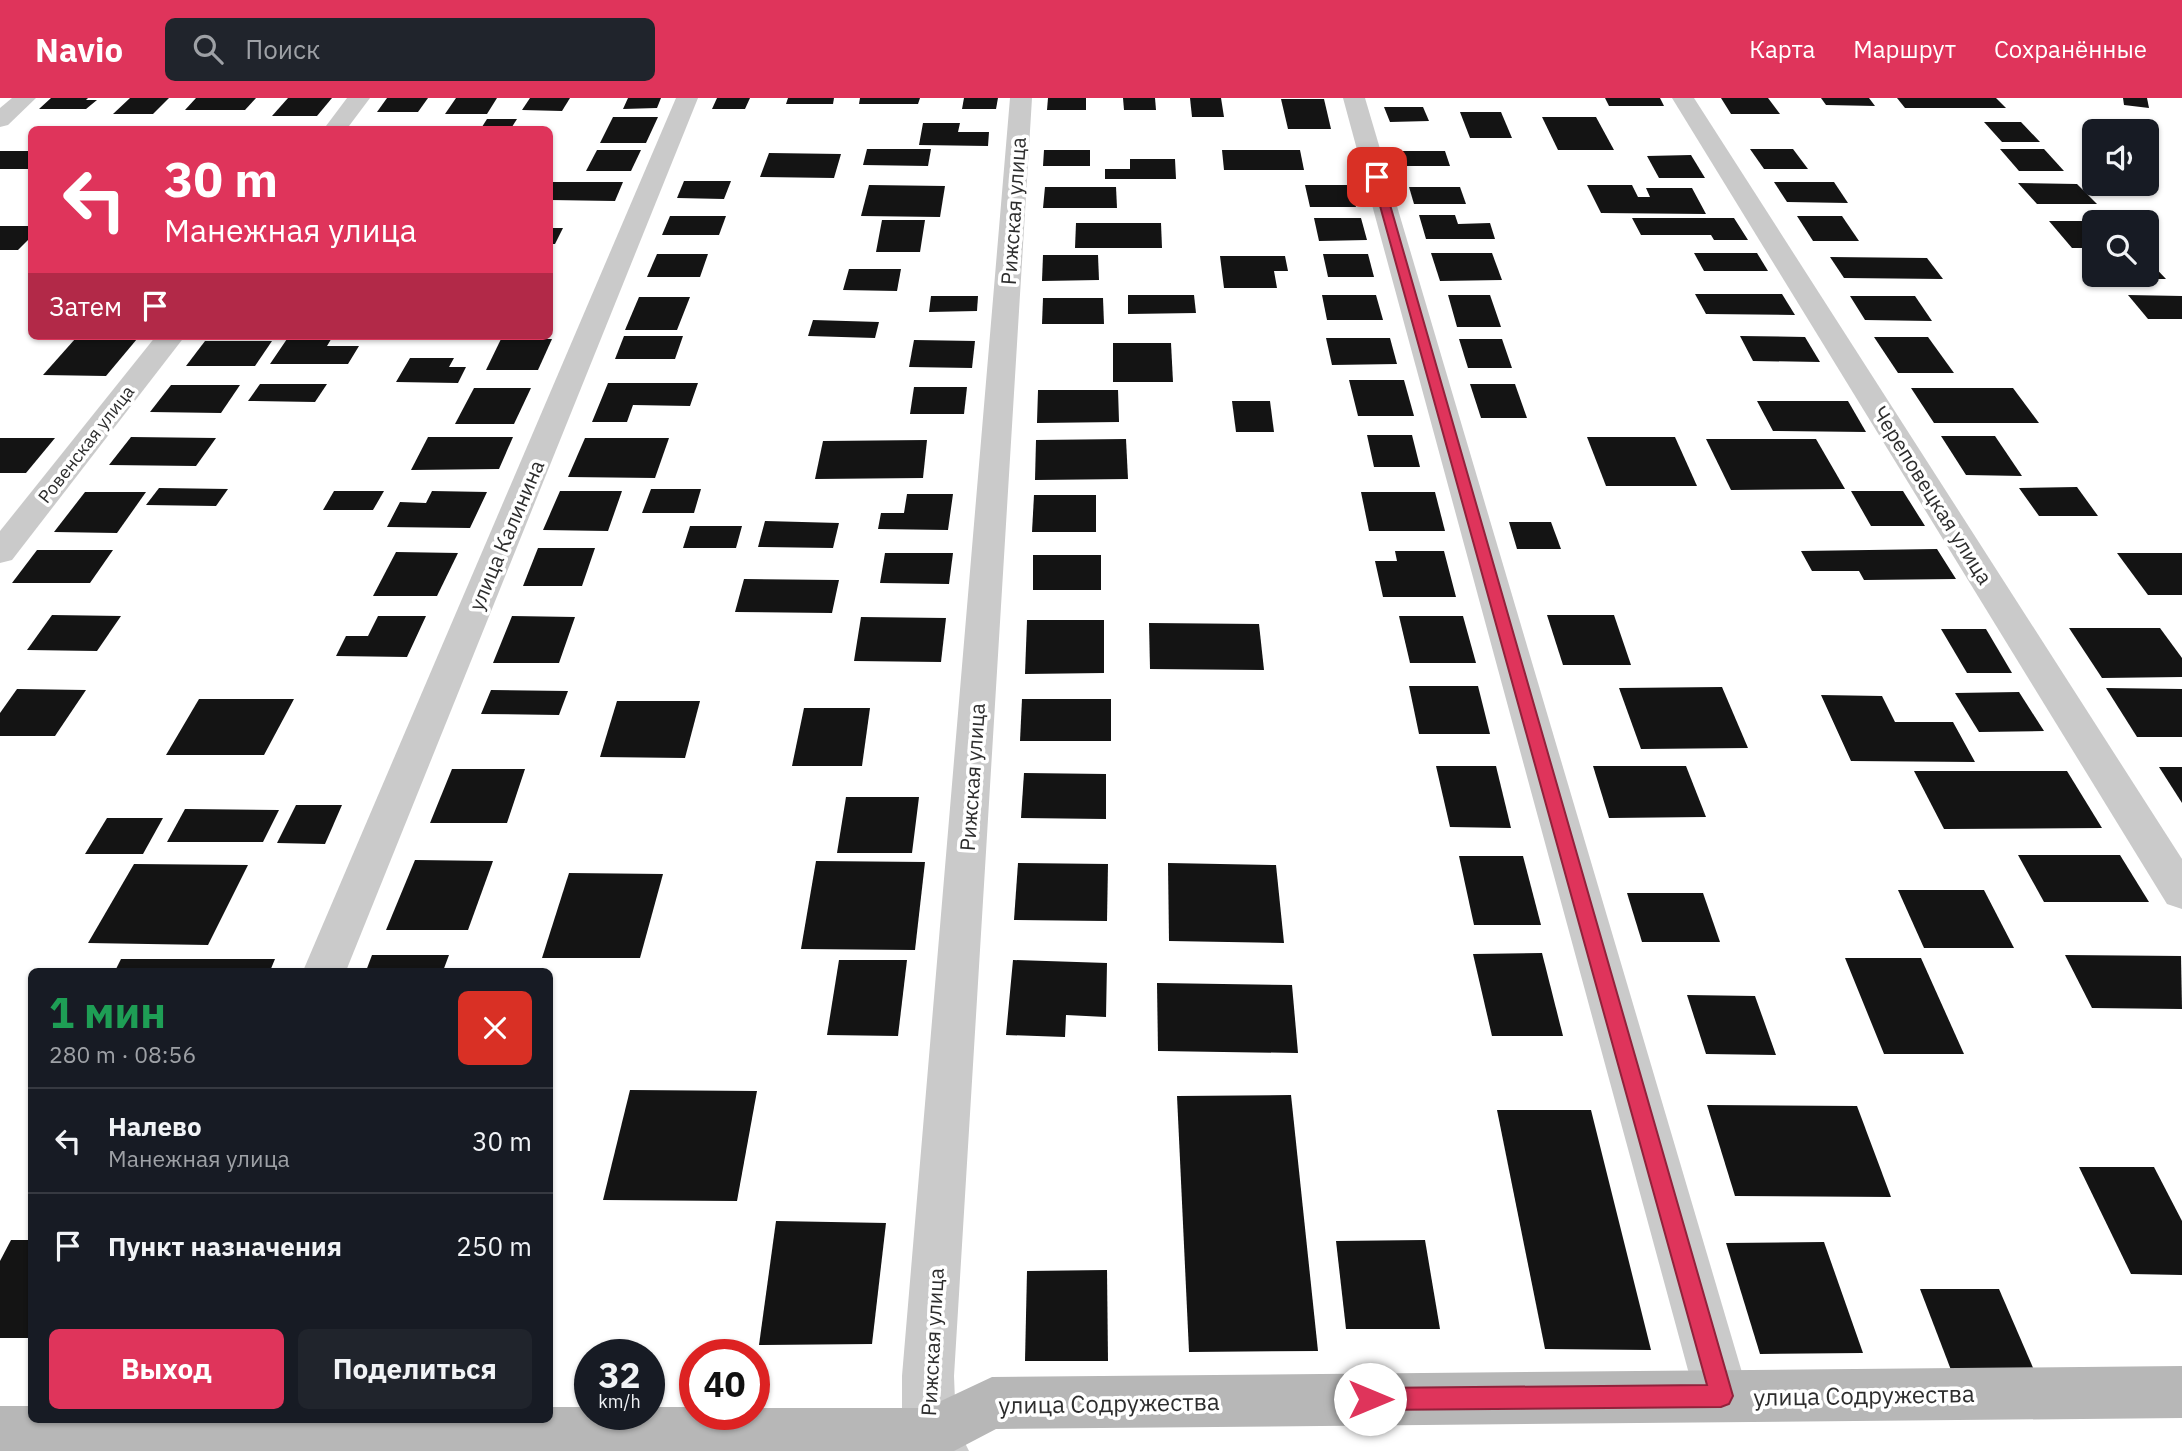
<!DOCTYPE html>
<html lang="ru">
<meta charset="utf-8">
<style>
:root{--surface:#171b24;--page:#20242c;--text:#f1f3f6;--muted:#9ea1a6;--line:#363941;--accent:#df345b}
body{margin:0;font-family:"IBM Plex Sans",sans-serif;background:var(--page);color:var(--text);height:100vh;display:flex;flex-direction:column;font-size:26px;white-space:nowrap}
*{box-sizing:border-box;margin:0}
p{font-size:23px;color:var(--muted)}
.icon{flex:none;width:38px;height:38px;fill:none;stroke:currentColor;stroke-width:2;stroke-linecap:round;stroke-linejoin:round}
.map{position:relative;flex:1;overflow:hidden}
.side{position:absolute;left:28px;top:870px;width:525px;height:455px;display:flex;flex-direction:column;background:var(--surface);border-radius:10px;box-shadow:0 2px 5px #0004}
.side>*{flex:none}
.guide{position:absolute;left:28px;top:28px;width:525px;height:214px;border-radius:10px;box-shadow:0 2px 5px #0004;background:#df345b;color:#fff;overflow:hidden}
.tools{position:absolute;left:2082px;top:21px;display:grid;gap:14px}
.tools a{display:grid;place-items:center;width:77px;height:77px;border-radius:10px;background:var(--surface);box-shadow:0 2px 5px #0004;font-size:35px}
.speed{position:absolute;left:574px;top:1241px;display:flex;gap:14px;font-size:35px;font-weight:700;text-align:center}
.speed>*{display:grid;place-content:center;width:91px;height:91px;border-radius:50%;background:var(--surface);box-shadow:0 2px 5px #0004;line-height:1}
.speed small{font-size:18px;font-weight:400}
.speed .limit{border:10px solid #d22;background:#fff;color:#111}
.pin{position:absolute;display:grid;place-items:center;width:60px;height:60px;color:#fff;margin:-30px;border-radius:14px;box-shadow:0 4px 10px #0006}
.me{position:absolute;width:77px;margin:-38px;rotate:90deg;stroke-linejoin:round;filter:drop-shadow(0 0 5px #0008)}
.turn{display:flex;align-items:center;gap:24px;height:147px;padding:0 21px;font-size:32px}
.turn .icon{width:91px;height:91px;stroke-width:2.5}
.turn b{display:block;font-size:49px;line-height:60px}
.then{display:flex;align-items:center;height:66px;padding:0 21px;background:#0003;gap:14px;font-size:26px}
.round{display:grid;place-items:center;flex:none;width:74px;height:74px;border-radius:10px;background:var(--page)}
.overview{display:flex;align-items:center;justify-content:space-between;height:119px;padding:0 21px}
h1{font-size:42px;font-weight:700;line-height:52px;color:#1e9e55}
.cta{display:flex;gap:14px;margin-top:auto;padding:14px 21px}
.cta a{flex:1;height:80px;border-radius:10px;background:var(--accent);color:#fff;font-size:28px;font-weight:700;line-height:80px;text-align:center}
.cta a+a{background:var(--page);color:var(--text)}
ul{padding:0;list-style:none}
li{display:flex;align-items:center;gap:21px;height:105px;padding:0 21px;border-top:2px solid var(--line)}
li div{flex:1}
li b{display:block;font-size:26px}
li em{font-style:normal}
header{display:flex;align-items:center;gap:42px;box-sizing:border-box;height:98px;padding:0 35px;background:var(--accent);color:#fff}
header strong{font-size:33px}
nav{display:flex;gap:38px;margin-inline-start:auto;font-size:24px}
.search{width:490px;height:63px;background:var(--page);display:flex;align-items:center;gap:18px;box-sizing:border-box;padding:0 24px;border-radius:10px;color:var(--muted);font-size:26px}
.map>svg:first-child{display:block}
.building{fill:#141414}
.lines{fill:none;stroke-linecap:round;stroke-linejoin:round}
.street{fill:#cacaca;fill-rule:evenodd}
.secondary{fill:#b7b7b7;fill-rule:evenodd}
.route{fill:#df345b;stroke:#91223b;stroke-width:2}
.labels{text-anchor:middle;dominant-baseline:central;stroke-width:7;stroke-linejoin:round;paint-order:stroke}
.far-street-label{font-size:18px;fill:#2d2d2d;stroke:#fff}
.street-label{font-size:21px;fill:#2d2d2d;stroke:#fff}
.near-street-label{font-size:24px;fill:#2d2d2d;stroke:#fff}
</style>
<header>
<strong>Navio</strong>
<div class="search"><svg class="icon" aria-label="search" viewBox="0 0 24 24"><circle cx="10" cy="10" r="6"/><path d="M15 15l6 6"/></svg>Поиск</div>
<nav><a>Карта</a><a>Маршрут</a><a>Сохранённые</a></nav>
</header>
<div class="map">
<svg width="2182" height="1353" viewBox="0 0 2182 1353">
<rect width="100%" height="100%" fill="#fff"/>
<g class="building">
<polygon points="51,0 88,0 86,2 97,2 86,11 39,11"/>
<polygon points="130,0 169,0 153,16 113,16"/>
<polygon points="196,0 256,0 245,12 185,12"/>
<polygon points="288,0 332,0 317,18 272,18"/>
<polygon points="387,0 428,0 418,14 377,14"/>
<polygon points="456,0 497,0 487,16 445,16"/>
<polygon points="530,0 570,0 562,13 522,12"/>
<polygon points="628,0 661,0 657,10 623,11"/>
<polygon points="717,0 750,0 745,11 712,11"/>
<polygon points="788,0 834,0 833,6 786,6"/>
<polygon points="860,0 920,0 918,6 859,6"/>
<polygon points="964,0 998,0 996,11 962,11"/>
<polygon points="1048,0 1086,0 1086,12 1047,12"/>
<polygon points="1123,0 1155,0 1156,12 1124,12"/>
<polygon points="1190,0 1221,0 1224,19 1192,19"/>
<polygon points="1605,0 1660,0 1664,8 1609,8"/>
<polygon points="1721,0 1768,0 1780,16 1731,16"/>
<polygon points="1821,0 1869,0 1875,8 1826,7"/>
<polygon points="1897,0 1996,0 2006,10 1905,10"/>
<polygon points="2123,0 2147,0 2149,10 2124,7"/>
<polygon points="1281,1 1324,1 1331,31 1288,31"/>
<polygon points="1384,9 1423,9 1429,23 1390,24"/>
<polygon points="1460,14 1501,14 1512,40 1470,40"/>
<polygon points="613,19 658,19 646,45 600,45"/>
<polygon points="1542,19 1596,19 1614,52 1558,52"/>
<polygon points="487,21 517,21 510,32 480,32"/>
<polygon points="1984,24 2021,24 2040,44 2002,44"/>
<polygon points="923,25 960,25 958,34 989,34 988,48 919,47"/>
<polygon points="402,28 434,28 431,32 400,32"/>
<polygon points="867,51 931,51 928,68 863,67"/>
<polygon points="1750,51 1793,51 1808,71 1764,71"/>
<polygon points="2000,51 2044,51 2064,73 2019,73"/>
<polygon points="597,52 641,52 631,73 586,73"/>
<polygon points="1044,52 1090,52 1090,68 1043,68"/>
<polygon points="1222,52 1300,52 1304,72 1224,72"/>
<polygon points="0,53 32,53 32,68 28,71 0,71"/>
<polygon points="1397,53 1445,53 1450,68 1401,68"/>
<polygon points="769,55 841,56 834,80 760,79"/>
<polygon points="1691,57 1705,80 1659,80 1647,58"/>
<polygon points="1130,61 1175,61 1176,81 1105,81 1105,71 1130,71"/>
<polygon points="684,83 731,83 724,101 677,100"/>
<polygon points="550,84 623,84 615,103 550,102"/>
<polygon points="1774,84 1834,84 1848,105 1787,104"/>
<polygon points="2018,85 2077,86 2097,106 2037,106"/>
<polygon points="869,87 945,88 940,119 861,118"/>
<polygon points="1305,87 1351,87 1356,109 1310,109"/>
<polygon points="1587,87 1632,87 1638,99 1650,99 1646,90 1692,90 1706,116 1601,115"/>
<polygon points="1045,89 1116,89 1117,110 1043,110"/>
<polygon points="1409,89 1460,89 1466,106 1414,106"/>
<polygon points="1419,117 1455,117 1458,126 1490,125 1495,141 1426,141"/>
<polygon points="670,118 726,118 719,137 662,137"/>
<polygon points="1797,118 1842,118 1859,143 1813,143"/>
<polygon points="1314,120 1361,120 1367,142 1319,143"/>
<polygon points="1632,120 1734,120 1748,142 1714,142 1711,137 1641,137"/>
<polygon points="882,122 925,122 920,154 876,154"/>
<polygon points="2049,123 2095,123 2095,150 2072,150"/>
<polygon points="1076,125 1161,125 1162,150 1075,150"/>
<polygon points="0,128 32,128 32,138 18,152 0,152"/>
<polygon points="550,130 563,130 555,146 550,146"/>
<polygon points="1431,155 1492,155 1502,182 1440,183"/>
<polygon points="1694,155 1757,155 1768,173 1704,173"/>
<polygon points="657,156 708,156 700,179 647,179"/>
<polygon points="1323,156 1368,156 1374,179 1328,179"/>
<polygon points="1043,157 1098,157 1099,182 1042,183"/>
<polygon points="1220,158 1285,158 1288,173 1274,173 1277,190 1224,190"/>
<polygon points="1830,159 1927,160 1943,181 1844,180"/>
<polygon points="2147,161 2166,181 2113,181 2109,177 2147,177"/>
<polygon points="849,171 901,171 897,193 843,192"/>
<polygon points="1695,196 1782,196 1795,217 1706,216"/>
<polygon points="1128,197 1194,197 1196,215 1128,216"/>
<polygon points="1322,197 1376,197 1383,222 1327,222"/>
<polygon points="1448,197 1490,197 1501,229 1457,229"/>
<polygon points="2128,197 2182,198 2182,221 2148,221"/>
<polygon points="931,198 978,198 977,213 929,214"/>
<polygon points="1850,198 1915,198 1932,223 1865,222"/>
<polygon points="639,199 690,199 677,232 625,232"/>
<polygon points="1043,200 1103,200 1104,226 1042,226"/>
<polygon points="813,222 879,224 875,240 808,238"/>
<polygon points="289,238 333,238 327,248 359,248 348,266 270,266"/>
<polygon points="624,238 683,238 675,261 615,261"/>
<polygon points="1740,238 1805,239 1820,264 1753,263"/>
<polygon points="1874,239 1928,239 1954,275 1898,275"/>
<polygon points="1326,240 1390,240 1397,266 1332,267"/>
<polygon points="75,241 137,241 106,278 43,277"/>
<polygon points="501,241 552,241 538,272 486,272"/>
<polygon points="1459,241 1502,241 1512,270 1468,270"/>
<polygon points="914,242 975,243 972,270 909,269"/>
<polygon points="205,243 272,243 255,268 186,268"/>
<polygon points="1113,245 1171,245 1173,284 1113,284"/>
<polygon points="410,260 454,260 449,269 466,269 458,285 396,284"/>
<polygon points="1349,282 1404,282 1414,318 1358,318"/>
<polygon points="608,285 698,285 690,308 633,307 627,324 592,324"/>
<polygon points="260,286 327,286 315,304 248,303"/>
<polygon points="1470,286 1515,286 1527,320 1481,320"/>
<polygon points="171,287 240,287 221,315 150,314"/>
<polygon points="914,289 967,289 964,316 910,316"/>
<polygon points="474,290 531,290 514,326 455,326"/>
<polygon points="1911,290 2013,290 2039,325 1934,325"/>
<polygon points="1038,292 1118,292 1119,324 1037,325"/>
<polygon points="1232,303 1270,303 1274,334 1236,334"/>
<polygon points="1757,303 1848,303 1866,334 1773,333"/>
<polygon points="1367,337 1412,337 1420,369 1374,369"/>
<polygon points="1941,338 1995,338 2022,378 1966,377"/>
<polygon points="131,339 216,340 196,368 109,367"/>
<polygon points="428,339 513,339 499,371 411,372"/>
<polygon points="1587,339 1675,339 1697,388 1606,388"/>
<polygon points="0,340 55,340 26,375 0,375"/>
<polygon points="585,340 669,340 655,380 568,379"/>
<polygon points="1126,341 1128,381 1035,382 1036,342"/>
<polygon points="1706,341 1816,341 1845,391 1731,392"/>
<polygon points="927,342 923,380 815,381 823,343"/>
<polygon points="2077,389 2098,418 2039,418 2019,390"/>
<polygon points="159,390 228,391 216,408 146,407"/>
<polygon points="651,391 701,391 694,415 642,415"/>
<polygon points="334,393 384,393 373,412 323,412"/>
<polygon points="432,393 487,394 470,430 387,429 400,404 426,405"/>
<polygon points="560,393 622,393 608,433 543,432"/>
<polygon points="1851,393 1903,393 1925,428 1871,428"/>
<polygon points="85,394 146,394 117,435 54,434"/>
<polygon points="1361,394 1435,394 1445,433 1369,433"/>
<polygon points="907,396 953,396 948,432 878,431 881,415 904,415"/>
<polygon points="1034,397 1096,397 1096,434 1032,434"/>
<polygon points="765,423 839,425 833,450 758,449"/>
<polygon points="1509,424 1551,424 1561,451 1517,451"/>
<polygon points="690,428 742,428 736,450 683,450"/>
<polygon points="538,450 595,450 582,488 523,488"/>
<polygon points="1937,451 1956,481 1864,482 1859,473 1812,473 1801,453"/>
<polygon points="37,452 113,452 90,485 12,485"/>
<polygon points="1395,453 1444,453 1456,499 1383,499 1375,463 1397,463"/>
<polygon points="396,454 458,455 437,498 373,498"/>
<polygon points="885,455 953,455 949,486 880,485"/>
<polygon points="2117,455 2182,455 2182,497 2148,497"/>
<rect x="1033" y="457" width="68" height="35"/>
<polygon points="744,481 839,482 832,515 735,514"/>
<polygon points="52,517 121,518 97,553 27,552"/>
<polygon points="1547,517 1614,517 1631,567 1563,567"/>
<polygon points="378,518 426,518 407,559 336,558 346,538 368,538"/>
<polygon points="512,518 575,519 559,565 493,565"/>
<polygon points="1399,518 1463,518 1476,565 1410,565"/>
<polygon points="861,519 946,520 941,564 854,563"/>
<polygon points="1027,522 1104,522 1104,575 1025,576"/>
<polygon points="1149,525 1259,526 1264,572 1150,571"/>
<polygon points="2069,530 2160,530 2182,560 2182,579 2102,580"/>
<polygon points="1941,531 1986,531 2012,575 1967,575"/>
<polygon points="1409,588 1478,588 1490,636 1419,636"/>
<polygon points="1722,589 1748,650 1641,651 1619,590"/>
<polygon points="2106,590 2182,591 2182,639 2137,639"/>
<polygon points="17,591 86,592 55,638 0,638 0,615"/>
<polygon points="491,592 568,593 559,617 481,616"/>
<polygon points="2019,594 2044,633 1979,634 1955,595"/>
<polygon points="1821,597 1882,598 1895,624 1953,624 1975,664 1851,663"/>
<polygon points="199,601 294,601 264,657 166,657"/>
<polygon points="1022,601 1111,601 1111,643 1020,643"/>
<polygon points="617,603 700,603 685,660 600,659"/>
<polygon points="804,610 870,610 862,668 792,668"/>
<polygon points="1436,668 1496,668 1511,730 1450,729"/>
<polygon points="1593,668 1686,668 1706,719 1609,720"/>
<polygon points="2159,669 2182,669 2182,705"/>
<polygon points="452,671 525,671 507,725 430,725"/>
<polygon points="1914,673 2067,673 2102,730 1944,731"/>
<polygon points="1024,675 1106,676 1106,721 1021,720"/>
<polygon points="846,699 919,699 912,755 837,755"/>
<polygon points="296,707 342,707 325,746 277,745"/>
<polygon points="185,711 279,712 263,744 167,744"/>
<polygon points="107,720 163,720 143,756 85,756"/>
<polygon points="2018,757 2120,757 2149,804 2044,804"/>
<polygon points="1459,758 1523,758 1541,827 1474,827"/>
<polygon points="415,762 493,763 468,832 386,832"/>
<polygon points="816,763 925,764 915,852 801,851"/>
<polygon points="1018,765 1108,766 1107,823 1014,822"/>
<polygon points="1168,765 1276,767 1284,845 1169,843"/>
<polygon points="134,766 248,767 208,847 88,845"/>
<polygon points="569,775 663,776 640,860 542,860"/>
<polygon points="1898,792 1984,792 2014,850 1924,850"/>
<polygon points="1627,795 1703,795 1720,844 1642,844"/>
<polygon points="1542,855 1563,938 1492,938 1473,856"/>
<polygon points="372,857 449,857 443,873 366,873"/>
<polygon points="2065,857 2181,858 2182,911 2092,910"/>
<polygon points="1845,860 1921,860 1964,956 1884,956"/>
<polygon points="121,861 275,861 270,873 115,873"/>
<polygon points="839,862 907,862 898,938 827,937"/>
<polygon points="1013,862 1107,865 1106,919 1066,917 1065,939 1006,937"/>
<polygon points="1157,885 1292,887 1298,955 1158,953"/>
<polygon points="1687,897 1755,898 1776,957 1706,956"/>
<polygon points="630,992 757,993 737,1103 603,1102"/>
<polygon points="1291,997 1318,1253 1189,1254 1177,998"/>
<polygon points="1707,1007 1857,1008 1891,1099 1735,1098"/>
<polygon points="1497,1012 1591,1012 1651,1252 1545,1251"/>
<polygon points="2079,1069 2154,1069 2182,1123 2182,1177 2131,1176"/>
<polygon points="776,1123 886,1125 872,1246 759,1247"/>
<polygon points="11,1142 32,1142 32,1240 0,1240 0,1163"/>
<polygon points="1425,1142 1440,1231 1346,1231 1336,1143"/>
<polygon points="1824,1144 1863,1255 1760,1256 1726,1145"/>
<polygon points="1107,1172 1108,1263 1025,1263 1027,1173"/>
<polygon points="1920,1191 1999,1191 2034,1272 1951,1272"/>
</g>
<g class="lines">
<g class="street">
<polygon points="12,0 36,0 8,27 0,29 0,10"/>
<polygon points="347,0 370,0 346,32 323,32"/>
<polygon points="676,0 698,0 346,873 303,873"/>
<polygon points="1010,0 1032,0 954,1278 956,1327 969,1353 909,1353 902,1337 902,1278"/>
<polygon points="1343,0 1365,0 1749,1298 1741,1316 1722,1324 1703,1316 1695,1298"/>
<polygon points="1672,0 1694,0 2182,761 2182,811 2167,806"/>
<polygon points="156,238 185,238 12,462 0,465 0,433"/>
</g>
<polygon class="secondary" points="2182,1268 2182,1320 996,1331 954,1353 0,1353 0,1308 32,1308 32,1321 550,1321 550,1309 590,1309 590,1316 649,1316 649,1309 695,1309 695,1316 754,1316 754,1310 926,1310 992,1279"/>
</g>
<polygon class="route" points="1377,76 1382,79 1733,1298 1729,1306 1721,1309 1370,1312 1362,1309 1359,1301 1362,1294 1370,1290 1707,1287 1372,79"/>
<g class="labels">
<g class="far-street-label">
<text transform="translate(86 346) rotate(-52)">Ровенская улица</text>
</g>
<g class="street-label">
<text transform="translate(1013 113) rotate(-86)">Рижская улица</text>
<text transform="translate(1933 397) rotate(58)">Череповецкая улица</text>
<text transform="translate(506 437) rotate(-67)">улица Калинина</text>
<text transform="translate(972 679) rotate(-86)">Рижская улица</text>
<text transform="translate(932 1244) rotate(-87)">Рижская улица</text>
</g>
<g class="near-street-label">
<text transform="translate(1864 1297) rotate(-1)">улица Содружества</text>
<text transform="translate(1109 1305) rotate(-1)">улица Содружества</text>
</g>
</g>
</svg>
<div class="tools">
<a><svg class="icon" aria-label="sound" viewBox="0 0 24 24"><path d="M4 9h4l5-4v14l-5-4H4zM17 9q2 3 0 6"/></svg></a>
<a><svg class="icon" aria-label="search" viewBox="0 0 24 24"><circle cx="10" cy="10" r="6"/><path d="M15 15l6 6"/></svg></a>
</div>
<div class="speed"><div>32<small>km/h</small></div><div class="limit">40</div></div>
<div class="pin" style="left:1377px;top:79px;background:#d93025"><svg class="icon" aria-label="arrive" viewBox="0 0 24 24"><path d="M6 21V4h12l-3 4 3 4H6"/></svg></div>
<svg class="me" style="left:1370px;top:1301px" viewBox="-20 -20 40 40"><circle r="19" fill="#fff"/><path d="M0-13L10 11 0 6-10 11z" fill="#df345b"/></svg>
<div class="guide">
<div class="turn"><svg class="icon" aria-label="left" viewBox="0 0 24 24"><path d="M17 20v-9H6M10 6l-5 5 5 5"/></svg><div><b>30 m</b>Манежная улица</div></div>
<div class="then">Затем<svg class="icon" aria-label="arrive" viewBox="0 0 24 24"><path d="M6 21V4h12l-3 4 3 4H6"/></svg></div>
</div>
<section class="side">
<div class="overview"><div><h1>1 мин</h1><p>280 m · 08:56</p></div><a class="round" style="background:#d93025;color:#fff"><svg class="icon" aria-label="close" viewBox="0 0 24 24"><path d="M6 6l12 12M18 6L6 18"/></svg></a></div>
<ul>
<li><svg class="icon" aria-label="left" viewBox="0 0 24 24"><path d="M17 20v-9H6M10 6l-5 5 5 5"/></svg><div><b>Налево</b><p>Манежная улица</p></div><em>30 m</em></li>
<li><svg class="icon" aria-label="arrive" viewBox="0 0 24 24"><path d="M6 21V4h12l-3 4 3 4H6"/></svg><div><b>Пункт назначения</b></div><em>250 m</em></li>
</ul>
<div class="cta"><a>Выход</a><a>Поделиться</a></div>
</section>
</div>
